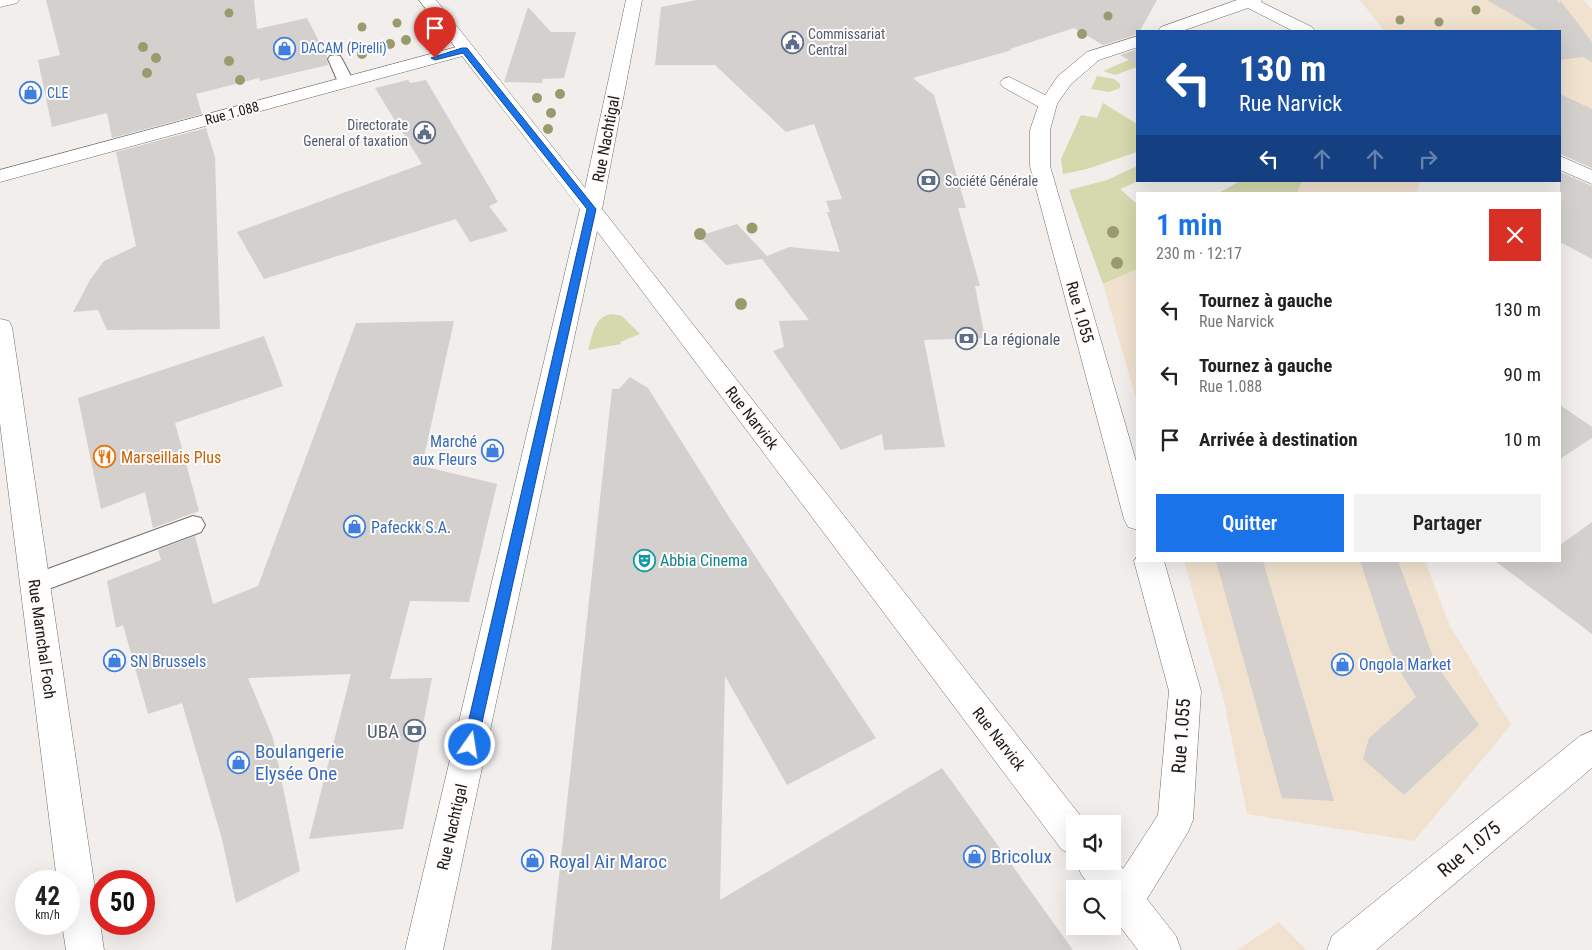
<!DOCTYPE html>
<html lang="fr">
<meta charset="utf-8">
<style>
:root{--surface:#fff;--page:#f2f2f2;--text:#222;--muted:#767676;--accent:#1a73e8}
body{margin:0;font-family:"Roboto Condensed",sans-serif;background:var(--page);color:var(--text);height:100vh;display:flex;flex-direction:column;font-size:19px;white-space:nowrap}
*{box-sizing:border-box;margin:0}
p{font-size:16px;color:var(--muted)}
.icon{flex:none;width:28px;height:28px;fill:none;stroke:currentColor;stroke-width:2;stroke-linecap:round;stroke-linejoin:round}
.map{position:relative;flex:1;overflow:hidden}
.drawer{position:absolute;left:1136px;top:192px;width:425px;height:370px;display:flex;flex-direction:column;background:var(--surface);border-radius:0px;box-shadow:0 5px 20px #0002}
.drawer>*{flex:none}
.hud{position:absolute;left:1136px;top:30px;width:425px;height:152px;border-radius:0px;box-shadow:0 5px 20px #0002;background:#1a4fa0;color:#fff;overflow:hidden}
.buttons{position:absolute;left:1066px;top:815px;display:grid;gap:10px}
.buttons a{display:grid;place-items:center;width:55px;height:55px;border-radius:0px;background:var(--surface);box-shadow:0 5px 20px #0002;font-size:25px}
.speed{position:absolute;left:15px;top:870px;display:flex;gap:10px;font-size:25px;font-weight:700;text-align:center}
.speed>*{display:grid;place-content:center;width:65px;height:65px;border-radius:50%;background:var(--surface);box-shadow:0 5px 20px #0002;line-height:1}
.speed small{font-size:12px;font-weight:400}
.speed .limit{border:8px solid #d22;background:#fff;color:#111}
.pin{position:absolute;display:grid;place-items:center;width:42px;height:42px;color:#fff;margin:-51px -21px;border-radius:50% 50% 50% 0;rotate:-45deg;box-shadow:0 0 5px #0007}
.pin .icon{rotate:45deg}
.me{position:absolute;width:55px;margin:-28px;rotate:13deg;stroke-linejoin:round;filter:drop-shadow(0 0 4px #0008)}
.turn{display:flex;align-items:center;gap:18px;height:105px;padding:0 20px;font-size:22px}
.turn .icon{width:65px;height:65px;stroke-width:2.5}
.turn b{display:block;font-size:35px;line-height:42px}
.lanes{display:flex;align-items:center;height:48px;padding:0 20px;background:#0003;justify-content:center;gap:25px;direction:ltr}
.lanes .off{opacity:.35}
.round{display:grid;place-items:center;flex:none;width:52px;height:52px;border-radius:0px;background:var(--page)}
.summary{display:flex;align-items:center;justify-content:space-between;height:85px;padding:0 20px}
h1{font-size:30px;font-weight:600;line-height:38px;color:var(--accent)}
.button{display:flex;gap:10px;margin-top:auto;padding:10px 20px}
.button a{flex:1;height:58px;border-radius:0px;background:var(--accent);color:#fff;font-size:20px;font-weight:600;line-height:58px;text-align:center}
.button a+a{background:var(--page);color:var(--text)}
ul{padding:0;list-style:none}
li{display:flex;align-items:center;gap:15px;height:65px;padding:0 20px}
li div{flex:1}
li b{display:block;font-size:19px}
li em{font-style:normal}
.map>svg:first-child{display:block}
.commercial{fill:#f1e2cf}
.green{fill:#d5d9ad}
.building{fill:#d3d0ce}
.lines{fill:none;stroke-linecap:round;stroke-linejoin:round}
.lane-casing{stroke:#716e6c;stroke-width:2}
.street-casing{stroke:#716e6c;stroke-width:1}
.secondary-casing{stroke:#716e6c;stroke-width:1}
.lane{fill:#fff;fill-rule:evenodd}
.street{fill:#fff;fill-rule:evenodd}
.secondary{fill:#fff;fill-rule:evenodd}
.tree{fill:#9a9a6f}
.route{fill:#1a73e8;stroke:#114b97}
.labels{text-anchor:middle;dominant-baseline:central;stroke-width:4;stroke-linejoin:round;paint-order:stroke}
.far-service-label{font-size:14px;fill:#4e5e75;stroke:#fffbf9;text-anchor:start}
.far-shop-label{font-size:14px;fill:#366cbe;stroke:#fffbf9;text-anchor:start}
.far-street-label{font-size:14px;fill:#1b1a19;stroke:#fffbf9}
.street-label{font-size:16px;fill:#1b1a19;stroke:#fffbf9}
.service-label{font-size:16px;fill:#4e5e75;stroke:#fffbf9;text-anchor:start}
.shop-label{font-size:16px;fill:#366cbe;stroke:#fffbf9;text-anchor:start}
.food-label{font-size:16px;fill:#c56008;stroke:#fffbf9;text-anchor:start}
.culture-label{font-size:16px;fill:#0d838f;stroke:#fffbf9;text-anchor:start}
.near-service-label{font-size:19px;fill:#4e5e75;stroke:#fffbf9;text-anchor:end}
.near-street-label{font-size:19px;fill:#1b1a19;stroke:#fffbf9}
.near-shop-label{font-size:19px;fill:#366cbe;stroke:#fffbf9;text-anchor:start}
</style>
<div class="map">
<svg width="1592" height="950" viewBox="0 0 1592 950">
<rect width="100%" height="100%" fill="#f1eeec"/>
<g class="commercial">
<polygon points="1360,0 1584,0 1592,10 1592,154 1560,138 1560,31 1384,31"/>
<polygon points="1302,181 1420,181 1417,194 1297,194"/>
<polygon points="1137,269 1137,402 1103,284"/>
<polygon points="1184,561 1425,561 1450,626 1511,725 1414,841 1247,814 1224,701"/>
<polygon points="1279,922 1306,950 1237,950"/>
</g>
<g class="green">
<polygon points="1131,59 1137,63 1137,67 1115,75 1103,71"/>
<polygon points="1097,76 1114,79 1120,84 1120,88 1109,92 1091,89"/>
<polygon points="1103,103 1137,124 1137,152 1087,169 1063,174 1061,159 1081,115 1097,118"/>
<polygon points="1137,166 1138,181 1120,189 1137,204 1137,269 1103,284 1069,190 1107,180"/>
<polygon points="1240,181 1302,181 1297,194 1217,194"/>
<path d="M612,314L622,316L640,334L620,342L621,344L588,350C593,335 594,316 612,314Z"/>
</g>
<g class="building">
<polygon points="46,0 254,0 257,29 307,18 327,57 328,65 260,81 259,78 196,94 202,114 112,138 107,113 52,127 38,60 60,55"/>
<polygon points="697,0 1157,0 1138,34 1103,45 1074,28 1010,49 1012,50 913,78 934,95 966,208 958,208 980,286 975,286 985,338 924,340 945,447 884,450 882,434 841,450 773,351 784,347 779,321 809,320 762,259 726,265 699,236 737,224 767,256 789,247 840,252 827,212 830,212 826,201 842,199 814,124 786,132 715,65 655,65 661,7"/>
<polygon points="1487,0 1557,0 1560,4 1560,0 1592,42 1592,62 1583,57 1560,60 1560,31 1540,31"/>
<polygon points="528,7 551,32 576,32 564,78 543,79 542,83 504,82"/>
<polygon points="1138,49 1138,65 1120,55"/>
<polygon points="408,80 411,83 426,80 498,202 489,206 508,231 470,242 456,219 264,279 237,232 422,164 375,88"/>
<polygon points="1560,94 1592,109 1592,168 1560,154"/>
<polygon points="206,128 215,157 220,329 107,330 98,310 73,312 90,280 104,261 136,246 116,152"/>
<polygon points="1560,172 1592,186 1592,259 1560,242"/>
<polygon points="454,321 422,466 497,484 469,602 410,601 390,679 432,678 403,829 309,839 351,674 248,678 273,738 300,871 236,903 222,839 182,703 148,714 123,625 116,628 107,581 161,560 158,550 195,536 213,604 258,586 356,323"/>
<polygon points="264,336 283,386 175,423 199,511 153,528 145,492 101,509 78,398"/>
<polygon points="630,377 648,388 729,517 876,738 787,785 725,676 720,900 942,768 1073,950 551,950 612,389 619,389"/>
<polygon points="1560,405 1592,427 1592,438 1560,459"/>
<polygon points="1592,522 1592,634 1495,561 1560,561 1560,545"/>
<polygon points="1216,561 1263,561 1334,801 1282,798"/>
<polygon points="1360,561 1398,561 1436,665 1479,725 1404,795 1363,759 1369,738 1416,697 1400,671 1388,645"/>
</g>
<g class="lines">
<defs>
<g id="lane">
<polygon points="335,55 340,56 342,59 354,82 351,85 341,85 338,82 328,59 330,56"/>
<polygon points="193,516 201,518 205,525 201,532 35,594 26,591 23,584 26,577"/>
</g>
<g id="street">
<polygon points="0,0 19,0 17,3 0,7"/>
<polygon points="464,45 470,46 473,50 470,54 0,182 0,170"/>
<polygon points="1009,77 1055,100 1057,104 1055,108 1048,110 1041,108 1003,87 1000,83 1003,79"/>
<polygon points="1592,731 1592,768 1376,950 1327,950 1332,936 1580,736"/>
</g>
<g id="secondary">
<polygon points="419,0 436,0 585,188 626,0 642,0 602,209 1087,824 1075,824 1075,855 1062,850 597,231 443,950 405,950 580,209"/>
<polygon points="1237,0 1262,0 1261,2 1312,27 1315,31 1293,31 1248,8 1182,31 1158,31 1161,27"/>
<polygon points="1138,36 1138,47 1099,60 1071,84 1057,104 1050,130 1050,166 1138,468 1138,530 1128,527 1124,519 1030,166 1030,130 1039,104 1058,76 1087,52"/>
<polygon points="1560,156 1592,170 1592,184 1560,170"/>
<polygon points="0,319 9,321 12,327 104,950 66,950 62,924 69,924 69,881 57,881 0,423"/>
<polygon points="1138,555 1138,561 1164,561 1201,691 1193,820 1188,832 1147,899 1176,936 1181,950 1138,950 1112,916 1112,889 1092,889 1081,874 1076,861 1112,861 1112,855 1123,869 1158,815 1169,691 1134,561"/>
</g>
</defs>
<use href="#lane" class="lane-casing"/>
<use href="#street" class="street-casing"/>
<use href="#secondary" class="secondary-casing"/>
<use href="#lane" class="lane"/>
<use href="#street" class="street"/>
<use href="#secondary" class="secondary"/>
</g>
<g class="tree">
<circle cx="1476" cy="10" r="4.5"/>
<circle cx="229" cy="13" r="4.5"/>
<circle cx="1108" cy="16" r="4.5"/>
<circle cx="1400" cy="20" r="4.5"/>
<circle cx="1439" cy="22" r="4.5"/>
<circle cx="397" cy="23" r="4.5"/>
<circle cx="362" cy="27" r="4.5"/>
<circle cx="1082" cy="34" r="5"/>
<circle cx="406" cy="40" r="5"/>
<circle cx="390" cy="44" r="5"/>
<circle cx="143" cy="47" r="5"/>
<circle cx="362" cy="54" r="5"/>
<circle cx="156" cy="58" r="5"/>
<circle cx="229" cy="61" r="5"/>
<circle cx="147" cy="73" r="5"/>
<circle cx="240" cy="80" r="5"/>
<circle cx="560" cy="94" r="5"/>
<circle cx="537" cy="98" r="5"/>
<circle cx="551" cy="113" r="5"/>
<circle cx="548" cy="129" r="5"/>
<circle cx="752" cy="228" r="5.5"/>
<circle cx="1113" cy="232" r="6"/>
<circle cx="700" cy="234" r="6"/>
<circle cx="1117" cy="263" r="6"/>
<circle cx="741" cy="304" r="6"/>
</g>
<polygon class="route" points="462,48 467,48 596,209 477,745 475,750 470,752 465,750 463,745 587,209 463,53 435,60 431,58"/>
<defs>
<symbol id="civic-ring" viewBox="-11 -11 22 22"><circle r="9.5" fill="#fffbf9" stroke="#5c6f8a" stroke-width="1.5"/><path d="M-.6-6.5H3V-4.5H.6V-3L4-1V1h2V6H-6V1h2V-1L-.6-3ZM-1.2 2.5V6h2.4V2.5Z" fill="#5c6f8a"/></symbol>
<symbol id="shop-ring" viewBox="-11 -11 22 22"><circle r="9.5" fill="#fffbf9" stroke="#3f7fe0" stroke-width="1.5"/><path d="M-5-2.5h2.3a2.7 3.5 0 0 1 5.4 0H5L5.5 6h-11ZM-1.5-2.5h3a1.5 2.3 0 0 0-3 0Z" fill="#3f7fe0"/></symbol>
<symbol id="bank-ring" viewBox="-11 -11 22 22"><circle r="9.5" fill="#fffbf9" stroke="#5c6f8a" stroke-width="1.5"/><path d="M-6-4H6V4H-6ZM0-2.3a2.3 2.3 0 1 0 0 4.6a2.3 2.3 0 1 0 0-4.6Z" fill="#5c6f8a"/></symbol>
<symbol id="restaurant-ring" viewBox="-11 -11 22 22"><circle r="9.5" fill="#fffbf9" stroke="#e8710a" stroke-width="1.5"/><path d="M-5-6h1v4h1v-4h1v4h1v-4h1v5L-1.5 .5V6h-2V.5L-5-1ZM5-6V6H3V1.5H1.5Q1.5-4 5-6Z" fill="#e8710a"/></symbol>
<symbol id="theatre-ring" viewBox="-11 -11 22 22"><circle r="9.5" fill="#fffbf9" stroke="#0f9aa8" stroke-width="1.5"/><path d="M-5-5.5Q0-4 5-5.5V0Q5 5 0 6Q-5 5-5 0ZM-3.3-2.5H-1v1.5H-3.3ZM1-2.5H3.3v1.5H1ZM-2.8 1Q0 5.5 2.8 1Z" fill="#0f9aa8"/></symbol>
</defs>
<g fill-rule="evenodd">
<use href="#civic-ring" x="780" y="30" width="25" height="25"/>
<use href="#shop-ring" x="272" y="36" width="25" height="25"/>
<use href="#shop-ring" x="18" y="80" width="25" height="25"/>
<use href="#civic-ring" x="412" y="120" width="25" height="25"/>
<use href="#bank-ring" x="916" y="168" width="25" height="25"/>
<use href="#bank-ring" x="954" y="326" width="25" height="25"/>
<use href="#shop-ring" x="480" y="438" width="25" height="25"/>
<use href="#restaurant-ring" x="92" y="444" width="25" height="25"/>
<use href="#shop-ring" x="342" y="514" width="25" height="25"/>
<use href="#theatre-ring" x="632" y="548" width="25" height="25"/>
<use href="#shop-ring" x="102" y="648" width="25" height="25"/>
<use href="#shop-ring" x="1330" y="652" width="25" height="25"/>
<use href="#bank-ring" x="402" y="718" width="25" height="25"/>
<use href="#shop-ring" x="226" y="750" width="25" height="25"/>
<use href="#shop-ring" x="962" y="844" width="25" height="25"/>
<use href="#shop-ring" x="520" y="848" width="25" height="25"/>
</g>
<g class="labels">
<g class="far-service-label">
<text x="808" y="34">Commissariat<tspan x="808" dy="16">Central</tspan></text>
<text x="408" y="125" text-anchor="end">Directorate<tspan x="408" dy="16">General of taxation</tspan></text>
<text x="945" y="181">Société Générale</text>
</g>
<g class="far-shop-label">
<text x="301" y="48">DACAM (Pirelli)</text>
<text x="47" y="93">CLE</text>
</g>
<g class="far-street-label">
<text transform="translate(232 113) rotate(-15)">Rue 1.088</text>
</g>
<g class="street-label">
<text transform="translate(606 139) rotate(-79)">Rue Nachtigal</text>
<text transform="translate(1080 312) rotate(74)">Rue 1.055</text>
<text transform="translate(752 418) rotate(52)">Rue Narvick</text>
<text transform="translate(42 639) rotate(82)">Rue Marnchal Foch</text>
<text transform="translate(999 739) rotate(52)">Rue Narvick</text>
<text transform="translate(452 827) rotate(-77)">Rue Nachtigal</text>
</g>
<g class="service-label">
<text x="983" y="339">La régionale</text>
</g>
<g class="shop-label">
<text x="477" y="441" text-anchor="end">Marché<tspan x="477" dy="18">aux Fleurs</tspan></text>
<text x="371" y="527">Pafeckk S.A.</text>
<text x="130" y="661">SN Brussels</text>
<text x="1359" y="664">Ongola Market</text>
</g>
<g class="food-label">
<text x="121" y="457">Marseillais Plus</text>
</g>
<g class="culture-label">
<text x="660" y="560">Abbia Cinema</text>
</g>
<g class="near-service-label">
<text x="399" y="731">UBA</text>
</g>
<g class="near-street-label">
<text transform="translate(1181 736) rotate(-86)">Rue 1.055</text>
<text transform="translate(1469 849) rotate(-40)">Rue 1.075</text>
</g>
<g class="near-shop-label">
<text x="255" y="751">Boulangerie<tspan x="255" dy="22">Elysée One</tspan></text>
<text x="991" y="856">Bricolux</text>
<text x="549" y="861">Royal Air Maroc</text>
</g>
</g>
</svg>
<div class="buttons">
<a><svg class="icon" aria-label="sound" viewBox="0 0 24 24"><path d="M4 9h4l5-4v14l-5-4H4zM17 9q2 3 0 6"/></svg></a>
<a><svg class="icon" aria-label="search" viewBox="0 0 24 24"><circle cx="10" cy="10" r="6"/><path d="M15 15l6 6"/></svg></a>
</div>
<div class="speed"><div>42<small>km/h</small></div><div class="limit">50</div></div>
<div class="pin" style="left:435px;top:58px;background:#d93025"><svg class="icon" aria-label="arrive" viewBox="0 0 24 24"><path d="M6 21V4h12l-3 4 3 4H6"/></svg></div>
<svg class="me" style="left:470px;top:745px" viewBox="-20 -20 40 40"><circle r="17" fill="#1a73e8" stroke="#fff" stroke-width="3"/><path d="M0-11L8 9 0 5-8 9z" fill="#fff"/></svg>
<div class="hud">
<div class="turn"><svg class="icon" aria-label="left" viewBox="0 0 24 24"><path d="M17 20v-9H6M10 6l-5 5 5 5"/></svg><div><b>130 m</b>Rue Narvick</div></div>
<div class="lanes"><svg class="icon" aria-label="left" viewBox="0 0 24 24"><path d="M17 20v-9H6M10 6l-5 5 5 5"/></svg><svg class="icon off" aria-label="ahead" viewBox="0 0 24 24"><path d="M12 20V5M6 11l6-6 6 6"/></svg><svg class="icon off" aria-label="ahead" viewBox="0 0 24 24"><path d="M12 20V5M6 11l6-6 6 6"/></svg><svg class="icon off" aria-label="right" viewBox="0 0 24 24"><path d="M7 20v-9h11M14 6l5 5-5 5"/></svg></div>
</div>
<section class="drawer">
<div class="summary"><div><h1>1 min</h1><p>230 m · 12:17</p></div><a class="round" style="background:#d93025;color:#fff"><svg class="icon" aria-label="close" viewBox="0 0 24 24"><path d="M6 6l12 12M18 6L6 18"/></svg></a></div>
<ul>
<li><svg class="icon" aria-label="left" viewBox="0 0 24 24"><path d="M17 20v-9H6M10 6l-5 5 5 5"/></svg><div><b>Tournez à gauche</b><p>Rue Narvick</p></div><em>130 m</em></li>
<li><svg class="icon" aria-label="left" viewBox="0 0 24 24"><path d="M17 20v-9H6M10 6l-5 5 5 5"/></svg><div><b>Tournez à gauche</b><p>Rue 1.088</p></div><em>90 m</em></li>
<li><svg class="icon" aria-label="arrive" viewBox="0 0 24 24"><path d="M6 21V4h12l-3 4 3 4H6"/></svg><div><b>Arrivée à destination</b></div><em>10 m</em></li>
</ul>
<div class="button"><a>Quitter</a><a>Partager</a></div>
</section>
</div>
